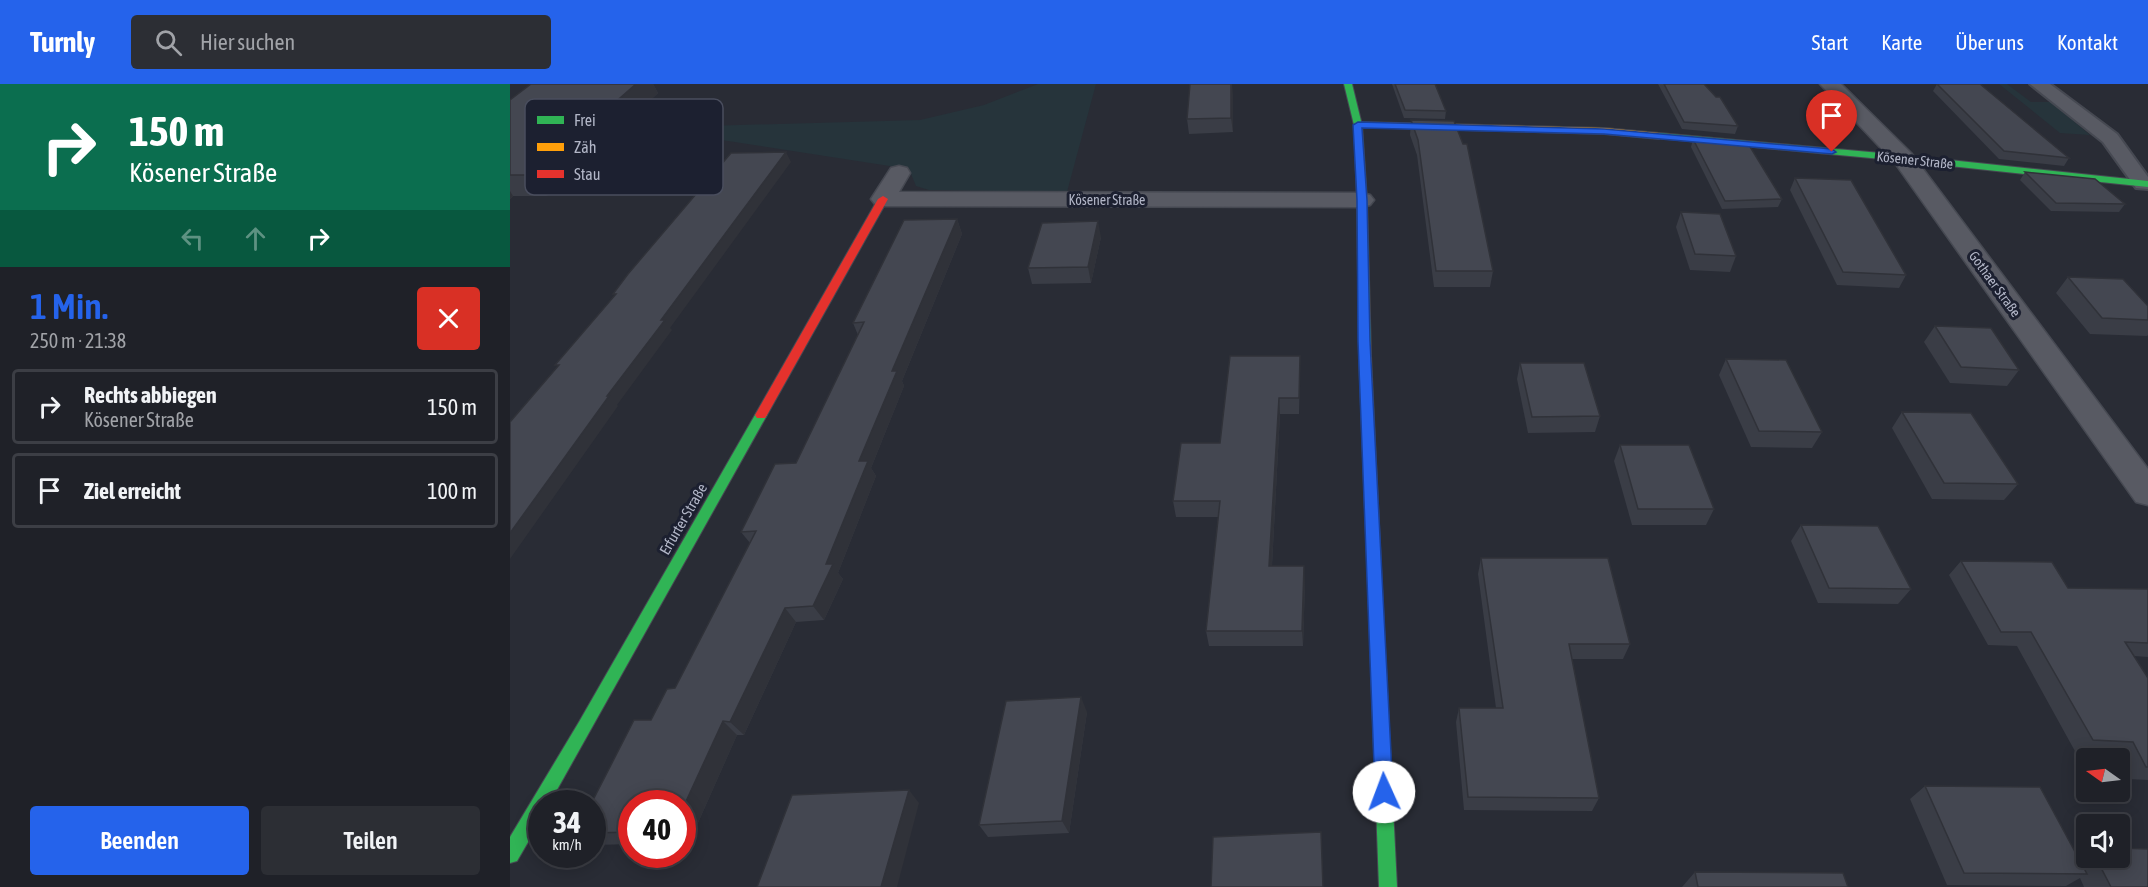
<!DOCTYPE html>
<html lang="de">
<meta charset="utf-8">
<style>
:root{--surface:#1f2128;--page:#2c2e34;--text:#f1f3f6;--muted:#a1a3a8;--line:#3c3e45;--accent:#2563eb}
body{margin:0;font-family:"Asap Condensed",sans-serif;background:var(--page);color:var(--text);height:100vh;display:flex;flex-direction:column;font-size:22px;white-space:nowrap}
*{box-sizing:border-box;margin:0}
p{font-size:20px;color:var(--muted)}
.icon{flex:none;width:33px;height:33px;fill:none;stroke:currentColor;stroke-width:2;stroke-linecap:round;stroke-linejoin:round}
.map{position:relative;flex:1;overflow:hidden}
.side{display:flex;flex-direction:column;background:var(--surface);width:510px}
.side>*{flex:none}
.top-card{background:#0b6e4f;color:#fff;overflow:hidden}
.needle{width:39px;rotate:284deg}
.controls{position:absolute;left:1566px;top:664px;display:grid;gap:12px}
.controls a{display:grid;place-items:center;width:54px;height:54px;border-radius:6px;background:var(--surface);box-shadow:0 3px 15px #0003,0 0 0 2px var(--line);font-size:30px}
.speed{position:absolute;left:18px;top:706px;display:flex;gap:12px;font-size:30px;font-weight:700;text-align:center}
.speed>*{display:grid;place-content:center;width:78px;height:78px;border-radius:50%;background:var(--surface);box-shadow:0 3px 15px #0003,0 0 0 2px var(--line);line-height:1}
.speed small{font-size:15px;font-weight:400}
.speed .limit{border:9px solid #d22;background:#fff;color:#111}
.pin{position:absolute;display:grid;place-items:center;width:51px;height:51px;color:#fff;margin:-62px -26px;border-radius:50% 50% 50% 0;rotate:-45deg;box-shadow:0 0 6px #0007}
.pin .icon{rotate:45deg}
.me{position:absolute;width:66px;margin:-33px;rotate:358deg;stroke-linejoin:round;filter:drop-shadow(0 0 4px #0008)}
.turn{display:flex;align-items:center;gap:21px;height:126px;padding:0 30px;font-size:27px}
.turn .icon{width:78px;height:78px;stroke-width:2.5}
.turn b{display:block;font-size:42px;line-height:51px}
.lanes{display:flex;align-items:center;height:57px;padding:0 30px;background:#0003;justify-content:center;gap:30px;direction:ltr}
.lanes .off{opacity:.35}
.round{display:grid;place-items:center;flex:none;width:63px;height:63px;border-radius:6px;background:var(--page)}
.summary{display:flex;align-items:center;justify-content:space-between;height:102px;padding:0 30px}
h1{font-size:36px;font-weight:600;line-height:45px;color:var(--accent)}
.primary-button{display:flex;gap:12px;margin-top:auto;padding:12px 30px}
.primary-button a{flex:1;height:69px;border-radius:6px;background:var(--accent);color:#fff;font-size:24px;font-weight:600;line-height:69px;text-align:center}
.primary-button a+a{background:var(--page);color:var(--text)}
ul{padding:0;list-style:none}
li{display:flex;align-items:center;gap:18px;height:75px;margin:0 12px 9px;padding:0 18px;border:3px solid var(--line);border-radius:6px}
li div{flex:1}
li b{display:block;font-size:22px}
li em{font-style:normal}
header{display:flex;align-items:center;gap:36px;box-sizing:border-box;height:84px;padding:0 30px;background:var(--accent);color:#fff}
header strong{font-size:28px}
nav{display:flex;gap:33px;margin-inline-start:auto;font-size:21px}
.search{width:420px;height:54px;background:var(--page);display:flex;align-items:center;gap:15px;box-sizing:border-box;padding:0 21px;border-radius:6px;color:var(--muted);font-size:22px}
main{display:flex;flex:1;min-height:0}
.map>svg:first-child{display:block}
.green{fill:#26343b}
.lines{fill:none;stroke-linecap:round;stroke-linejoin:round}
.lane-casing{stroke:#464952;stroke-width:4}
.street-casing{stroke:#464952;stroke-width:3}
.fast-casing{stroke:#464952;stroke-width:2}
.slow-casing{stroke:#464952;stroke-width:2}
.jam-casing{stroke:#464952;stroke-width:2}
.lane{fill:#585a63;fill-rule:evenodd}
.street{fill:#585a63;fill-rule:evenodd}
.fast{fill:#30b455;fill-rule:evenodd}
.slow{fill:#ff9f0a;fill-rule:evenodd}
.jam{fill:#e5322d;fill-rule:evenodd}
.wall{fill:#3a3d46}
.shaded-wall{fill:#303239}
.building{fill:#444751;stroke:#303239;stroke-width:1.5}
.route{fill:#2563eb;stroke:#184099;stroke-width:1.5}
.labels{text-anchor:middle;dominant-baseline:central;stroke-width:6;stroke-linejoin:round;paint-order:stroke}
.far-street-label{font-size:14px;fill:#b2b6c7;stroke:#1c2030}
.street-label{font-size:15px;fill:#b2b6c7;stroke:#1c2030}
.key{fill:#1c2030;stroke:#494d5d;stroke-width:1.5}
.key-label{font-size:16px;fill:#b2b6c7}
</style>
<header>
<strong>Turnly</strong>
<div class="search"><svg class="icon" aria-label="search" viewBox="0 0 24 24"><circle cx="10" cy="10" r="6"/><path d="M15 15l6 6"/></svg>Hier suchen</div>
<nav><a>Start</a><a>Karte</a><a>Über uns</a><a>Kontakt</a></nav>
</header>
<main>
<section class="side">
<div class="top-card">
<div class="turn"><svg class="icon" aria-label="right" viewBox="0 0 24 24"><path d="M7 20v-9h11M14 6l5 5-5 5"/></svg><div><b>150 m</b>Kösener Straße</div></div>
<div class="lanes"><svg class="icon off" aria-label="left" viewBox="0 0 24 24"><path d="M17 20v-9H6M10 6l-5 5 5 5"/></svg><svg class="icon off" aria-label="ahead" viewBox="0 0 24 24"><path d="M12 20V5M6 11l6-6 6 6"/></svg><svg class="icon" aria-label="right" viewBox="0 0 24 24"><path d="M7 20v-9h11M14 6l5 5-5 5"/></svg></div>
</div>
<div class="summary"><div><h1>1 Min.</h1><p>250 m · 21:38</p></div><a class="round" style="background:#d93025;color:#fff"><svg class="icon" aria-label="close" viewBox="0 0 24 24"><path d="M6 6l12 12M18 6L6 18"/></svg></a></div>
<ul>
<li><svg class="icon" aria-label="right" viewBox="0 0 24 24"><path d="M7 20v-9h11M14 6l5 5-5 5"/></svg><div><b>Rechts abbiegen</b><p>Kösener Straße</p></div><em>150 m</em></li>
<li><svg class="icon" aria-label="arrive" viewBox="0 0 24 24"><path d="M6 21V4h12l-3 4 3 4H6"/></svg><div><b>Ziel erreicht</b></div><em>100 m</em></li>
</ul>
<div class="primary-button"><a>Beenden</a><a>Teilen</a></div>
</section>
<div class="map">
<svg width="1638" height="803" viewBox="0 0 1638 803">
<rect width="100%" height="100%" fill="#292c35"/>
<g class="green">
<polygon points="528,0 586,0 557,108 419,106 406,102 399,85 179,51 196,42 410,36 474,21"/>
<polygon points="1489,0 1497,0 1521,18 1541,18 1580,51 1550,49"/>
</g>
<g class="lines">
<defs>
<polygon id="lane" points="1520,0 1540,0 1607,50 1638,93 1638,105 1626,104 1593,58"/>
<g id="street">
<polygon points="1310,0 1331,0 1401,69 1638,385 1638,421 1626,418 1385,79"/>
<polygon points="389,82 397,84 400,89 389,108 852,109 860,111 864,116 860,121 852,123 373,122 365,120 361,115 381,84"/>
</g>
<g id="fast">
<polygon points="834,0 842,0 852,41 857,116 861,272 855,276 849,272 847,116 844,41"/>
<polygon points="1149,49 1393,71 1638,97 1638,103 1393,77 1146,54 1145,52"/>
<polygon points="251,327 257,331 39,720 32,720 32,734 7,777 0,779 0,753 69,638 245,331"/>
<polygon points="865,497 870,499 872,503 887,803 869,803 858,503 860,499"/>
</g>
<g id="slow">
<polygon points="848,38 1094,44 1149,49 1153,52 1149,55 1094,50 845,43 845,39"/>
<polygon points="855,268 861,272 872,503 870,507 865,509 860,507 858,503 849,272"/>
</g>
<polygon id="jam" points="373,112 378,115 257,331 255,334 247,334 245,331 368,115"/>
</defs>
<use href="#lane" class="lane-casing"/>
<use href="#street" class="street-casing"/>
<use href="#fast" class="fast-casing"/>
<use href="#slow" class="slow-casing"/>
<use href="#jam" class="jam-casing"/>
<use href="#lane" class="lane"/>
<use href="#street" class="street"/>
<use href="#fast" class="fast"/>
<use href="#slow" class="slow"/>
<use href="#jam" class="jam"/>
</g>
<g class="wall">
<polygon points="21,0 143,0 148,9 37,112 3,112 0,115 0,16"/>
<polygon points="722,0 723,48 679,50 677,35"/>
<polygon points="882,0 925,0 936,27 935,35 894,34"/>
<polygon points="1148,0 1194,0 1206,13 1228,42 1225,50 1172,45"/>
<polygon points="1427,0 1559,74 1554,82 1489,75 1423,7"/>
<polygon points="901,36 953,60 983,187 980,203 924,203 907,71 900,51"/>
<polygon points="1183,55 1272,115 1268,123 1212,125 1181,63"/>
<polygon points="1515,88 1615,120 1609,128 1541,127 1510,96"/>
<polygon points="1285,94 1396,191 1389,204 1327,201 1280,106"/>
<polygon points="1171,128 1226,172 1220,188 1180,186 1166,143"/>
<polygon points="447,135 452,150 392,297 394,302 361,384 366,392 328,489 333,495 314,536 286,538 234,651 227,651 179,759 172,759 172,720 122,720 122,760 85,761 82,759 82,720 165,604 240,459 231,448 286,379 348,251 343,239"/>
<polygon points="591,153 581,199 522,200 518,184"/>
<polygon points="1558,193 1638,222 1638,251 1637,252 1580,250 1546,209"/>
<polygon points="1425,242 1509,286 1497,302 1440,299 1414,258"/>
<polygon points="1216,275 1312,348 1302,364 1241,363 1209,291"/>
<polygon points="1010,279 1090,332 1085,348 1018,349 1007,295"/>
<polygon points="790,288 789,330 770,330 762,482 795,498 793,562 699,562 696,547 708,433 666,433 663,417 710,359"/>
<polygon points="1392,328 1508,400 1494,416 1422,415 1382,344"/>
<polygon points="1110,361 1204,425 1196,441 1122,441 1104,377"/>
<polygon points="1291,441 1401,505 1388,520 1308,519 1281,457"/>
<polygon points="971,474 1120,560 1113,575 1062,575 1089,714 1082,727 954,726 946,638 949,624 986,624 968,490"/>
<polygon points="1451,477 1558,504 1638,505 1638,573 1624,572 1638,594 1638,696 1617,695 1610,680 1610,675 1607,675 1604,671 1566,669 1507,562 1478,561 1439,491"/>
<polygon points="577,628 559,749 478,753 469,741"/>
<polygon points="1415,702 1566,770 1576,764 1576,774 1610,774 1638,803 1574,803 1570,794 1556,802 1437,801 1400,715"/>
<polygon points="1185,788 1338,803 1172,803"/>
</g>
<g class="shaded-wall">
<polygon points="126,0 143,0 148,9 37,112 22,91"/>
<polygon points="722,0 723,10 723,48 721,34"/>
<polygon points="276,68 281,78 160,244 162,246 107,321 108,322 0,475 0,449 151,236"/>
<polygon points="0,107 3,112 0,115"/>
<polygon points="447,135 452,150 392,297 394,302 361,384 366,392 328,489 333,495 314,536 303,522 316,480 349,377 382,287"/>
<polygon points="588,137 591,153 581,199 578,183"/>
<polygon points="769,314 770,330 761,498 759,482"/>
<polygon points="794,482 795,498 793,562 792,547"/>
<polygon points="275,524 286,538 234,651 220,638"/>
<polygon points="571,613 577,628 559,749 552,737"/>
<polygon points="213,637 227,651 179,759 172,754 172,726"/>
<polygon points="399,706 409,719 387,803 371,803"/>
</g>
<g class="building">
<polygon points="21,0 126,0 22,91 0,91 0,16"/>
<polygon points="680,0 721,0 721,34 677,35"/>
<polygon points="885,0 925,0 936,27 895,26"/>
<polygon points="1154,0 1194,0 1206,13 1210,13 1228,42 1174,38"/>
<polygon points="1427,0 1470,0 1559,74 1494,67"/>
<polygon points="901,36 944,37 953,60 957,60 983,187 926,187 908,56"/>
<polygon points="1183,55 1239,61 1272,115 1215,117"/>
<polygon points="276,68 151,236 155,236 97,312 99,312 0,449 0,338 49,281 45,281 106,210 103,210 118,190 221,69"/>
<polygon points="1515,88 1585,95 1615,120 1546,119"/>
<polygon points="1285,94 1341,96 1396,191 1333,188"/>
<polygon points="1171,128 1210,130 1226,172 1185,170"/>
<polygon points="447,135 382,287 387,287 349,377 358,377 316,480 323,480 303,522 275,524 220,638 213,637 172,726 172,720 122,720 122,748 82,749 82,720 81,720 124,636 141,636 157,605 165,604 246,447 231,448 265,380 286,379 354,238 343,239 394,136"/>
<polygon points="588,137 578,183 518,184 532,139"/>
<polygon points="1558,193 1613,195 1638,222 1638,236 1592,234"/>
<polygon points="1425,242 1481,244 1509,286 1451,283"/>
<polygon points="720,272 790,272 789,314 769,314 759,482 794,482 792,547 696,547 710,417 663,417 671,359 710,359"/>
<polygon points="1216,275 1276,276 1312,348 1249,347"/>
<polygon points="1010,279 1074,279 1090,332 1022,333"/>
<polygon points="1392,328 1461,329 1508,400 1434,399"/>
<polygon points="1110,361 1179,361 1204,425 1128,425"/>
<polygon points="1291,441 1368,442 1401,505 1319,504"/>
<polygon points="971,474 1098,474 1120,560 1059,560 1089,714 958,713 949,624 993,624"/>
<polygon points="1451,477 1542,478 1558,504 1638,505 1638,559 1615,558 1638,594 1638,683 1636,683 1623,658 1583,656 1521,548 1491,548"/>
<polygon points="571,613 552,737 469,741 496,617"/>
<polygon points="1415,702 1530,703 1577,790 1454,789"/>
<polygon points="399,706 371,803 247,803 282,711"/>
<polygon points="811,748 813,803 701,803 703,753"/>
<polygon points="1610,764 1638,765 1638,803 1601,803 1586,774 1610,774"/>
<polygon points="1185,788 1333,789 1338,803 1188,803"/>
</g>
<polygon class="route" points="848,38 1094,45 1322,65 1326,68 1322,70 1094,50 852,44 857,116 860,257 883,708 880,714 874,717 867,714 865,708 848,257 847,116 843,41"/>
<g class="labels">
<g class="far-street-label">
<text transform="translate(1405 76) rotate(6)">Kösener Straße</text>
<text x="597" y="116">Kösener Straße</text>
<text transform="translate(1485 200) rotate(54)">Gothaer Straße</text>
</g>
<g class="street-label">
<text transform="translate(173 435) rotate(-60)">Erfurter Straße</text>
</g>
</g>
<rect x="15" y="15" width="198" height="96" rx="9" class="key"/>
<rect x="27" y="32" width="27" height="8" fill="#30b455"/>
<rect x="27" y="59" width="27" height="8" fill="#ff9f0a"/>
<rect x="27" y="86" width="27" height="8" fill="#e5322d"/>
<g class="key-label">
<text x="64" y="42">Frei</text>
<text x="64" y="69">Zäh</text>
<text x="64" y="96">Stau</text>
</g>
</svg>
<div class="controls">
<a><svg class="needle" viewBox="-14 -14 28 28"><path d="M0-13l5 13h-10z" fill="#e53935"/><path d="M0 13l5-13h-10z" fill="#a1a3a8"/></svg></a>
<a><svg class="icon" aria-label="sound" viewBox="0 0 24 24"><path d="M4 9h4l5-4v14l-5-4H4zM17 9q2 3 0 6"/></svg></a>
</div>
<div class="speed"><div>34<small>km/h</small></div><div class="limit">40</div></div>
<div class="pin" style="left:1322px;top:68px;background:#d93025"><svg class="icon" aria-label="arrive" viewBox="0 0 24 24"><path d="M6 21V4h12l-3 4 3 4H6"/></svg></div>
<svg class="me" style="left:874px;top:708px" viewBox="-20 -20 40 40"><circle r="19" fill="#fff"/><path d="M0-13L10 11 0 6-10 11z" fill="#2563eb"/></svg>
</div>
</main>
